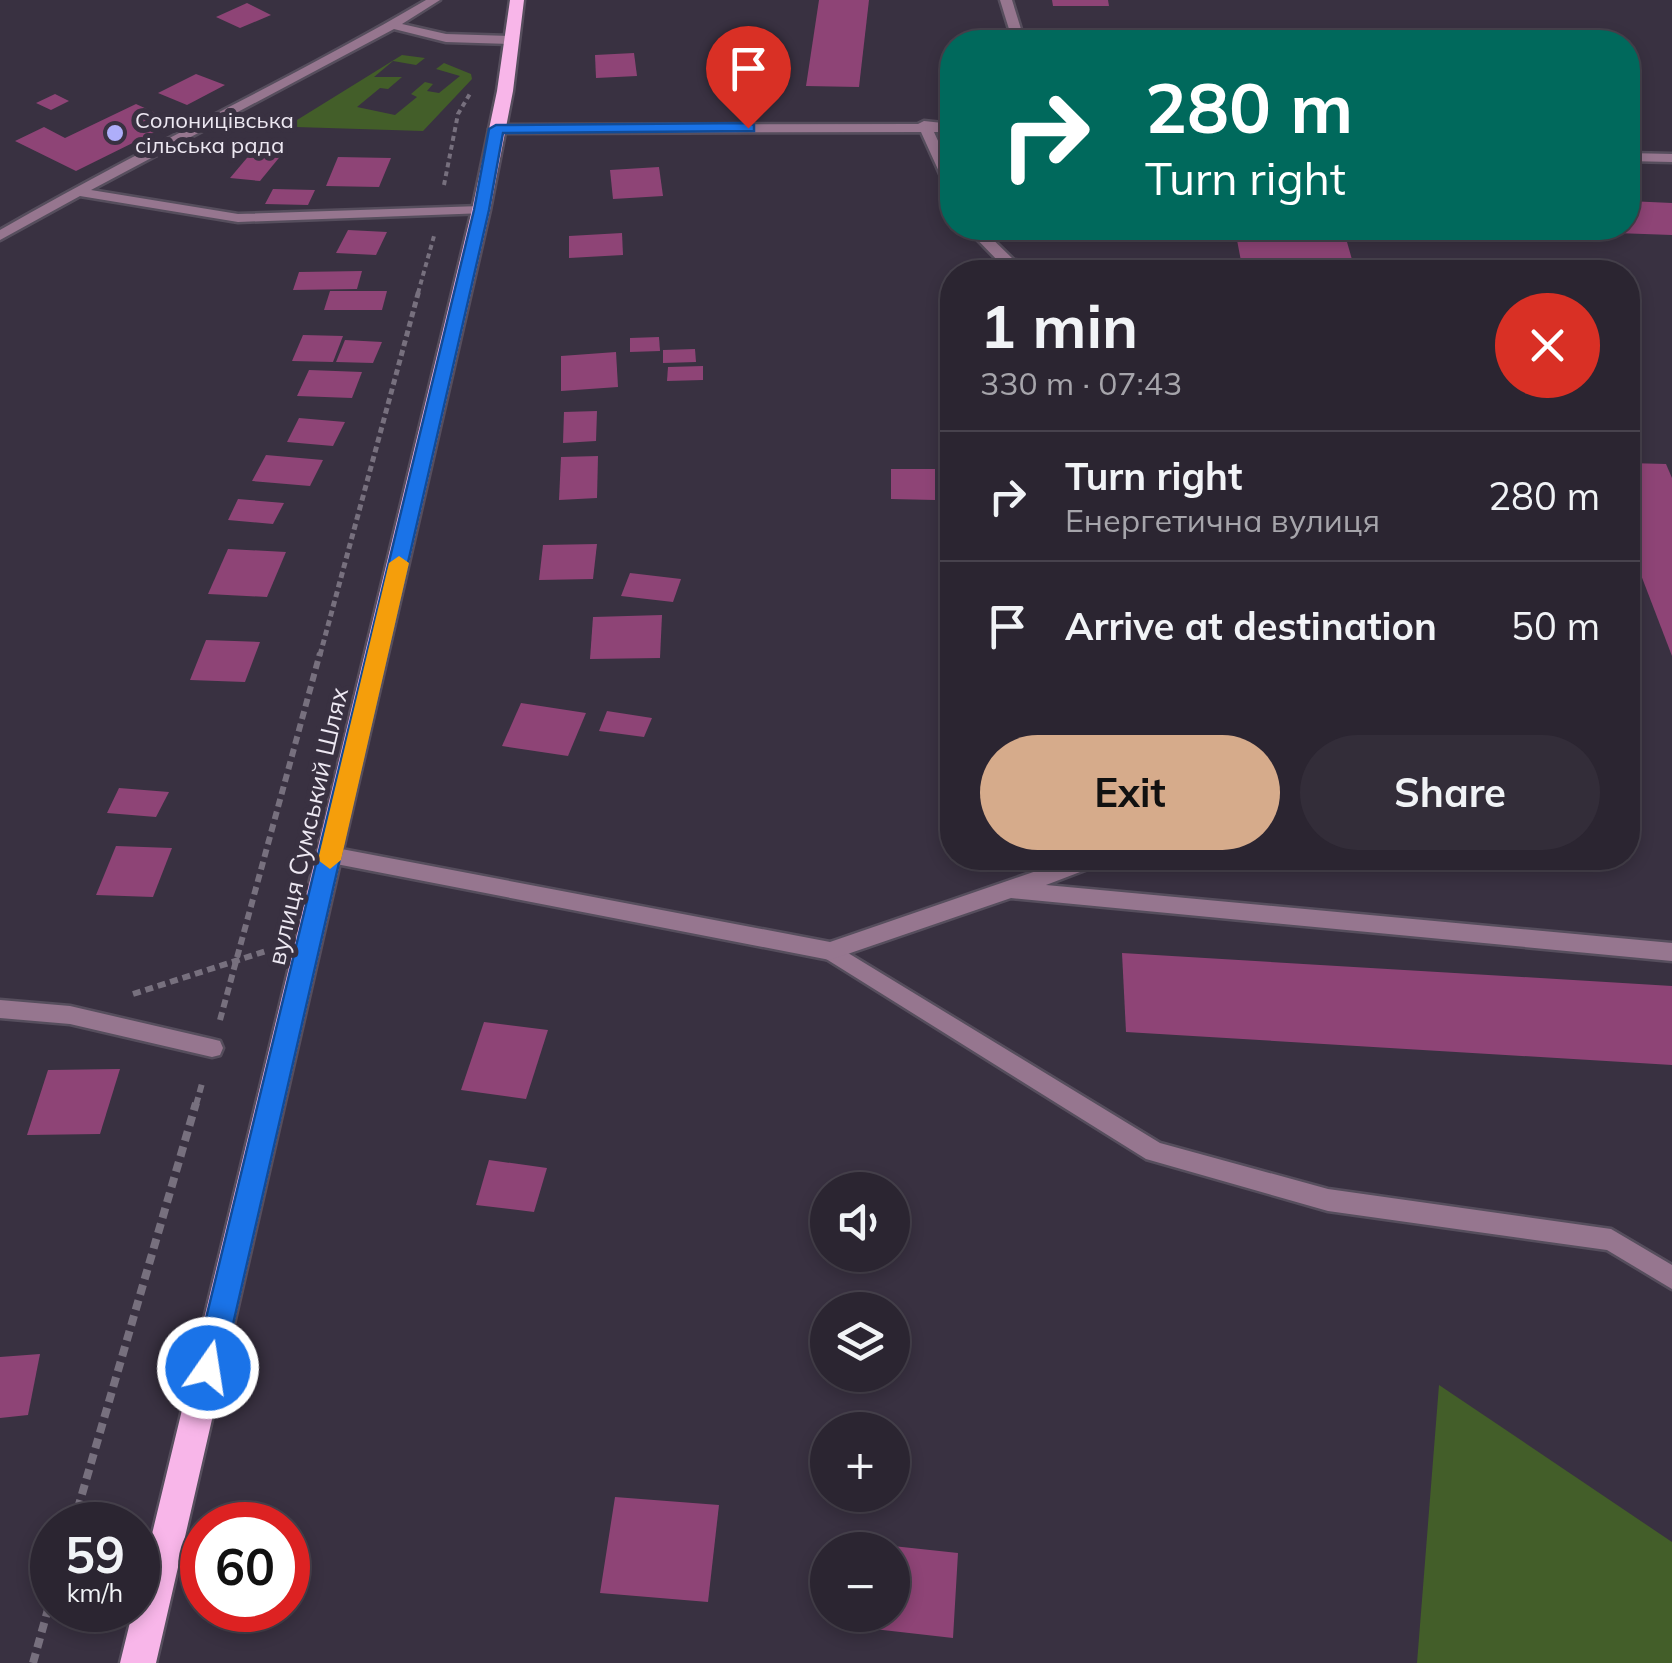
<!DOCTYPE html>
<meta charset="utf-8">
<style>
:root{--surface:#2b2531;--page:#332d39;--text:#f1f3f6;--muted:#a6a5ab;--line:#47424d;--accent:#d6ab8b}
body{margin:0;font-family:Mulish,sans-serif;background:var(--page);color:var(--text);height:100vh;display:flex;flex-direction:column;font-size:38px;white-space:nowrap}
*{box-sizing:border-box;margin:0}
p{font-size:32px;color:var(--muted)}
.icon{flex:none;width:55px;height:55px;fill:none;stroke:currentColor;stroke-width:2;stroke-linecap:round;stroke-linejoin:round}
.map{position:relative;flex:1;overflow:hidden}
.details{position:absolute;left:940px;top:260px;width:700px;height:610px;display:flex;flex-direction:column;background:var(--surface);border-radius:40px;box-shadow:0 5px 15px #0003,0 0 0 2px var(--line)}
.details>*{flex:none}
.banner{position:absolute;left:940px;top:30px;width:700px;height:210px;border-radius:40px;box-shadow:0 5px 15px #0003,0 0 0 2px var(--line);background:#00695c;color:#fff;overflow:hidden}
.controls{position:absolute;left:810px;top:1172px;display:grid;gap:20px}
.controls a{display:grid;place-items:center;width:100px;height:100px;border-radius:50%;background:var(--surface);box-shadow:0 5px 15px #0003,0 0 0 2px var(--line);font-size:50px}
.speed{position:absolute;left:30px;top:1502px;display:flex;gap:20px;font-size:50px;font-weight:700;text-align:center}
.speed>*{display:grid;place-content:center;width:130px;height:130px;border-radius:50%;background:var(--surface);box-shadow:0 5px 15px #0003,0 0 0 2px var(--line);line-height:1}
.speed small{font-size:25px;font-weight:400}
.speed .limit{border:15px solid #d22;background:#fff;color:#111}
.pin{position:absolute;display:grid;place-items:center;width:85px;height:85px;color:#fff;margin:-102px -42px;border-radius:50% 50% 50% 0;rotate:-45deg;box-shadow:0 0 10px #0007}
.pin .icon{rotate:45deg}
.me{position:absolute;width:110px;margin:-55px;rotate:13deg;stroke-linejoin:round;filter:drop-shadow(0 0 8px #0008)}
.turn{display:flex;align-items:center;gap:35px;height:210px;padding:0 40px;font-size:45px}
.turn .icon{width:130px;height:130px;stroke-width:2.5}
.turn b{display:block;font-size:70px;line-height:85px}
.round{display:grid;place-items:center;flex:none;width:105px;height:105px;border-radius:52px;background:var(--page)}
.overview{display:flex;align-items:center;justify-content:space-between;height:170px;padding:0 40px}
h1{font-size:60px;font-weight:700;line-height:75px}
.action{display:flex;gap:20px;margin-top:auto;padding:20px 40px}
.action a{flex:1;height:115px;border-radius:60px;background:var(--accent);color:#111;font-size:40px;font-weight:700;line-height:115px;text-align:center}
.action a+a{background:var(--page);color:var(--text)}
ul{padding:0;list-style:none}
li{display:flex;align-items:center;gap:30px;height:130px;padding:0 40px;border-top:2px solid var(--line)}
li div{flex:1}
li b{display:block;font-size:38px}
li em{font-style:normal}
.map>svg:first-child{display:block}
.green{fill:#435e29}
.building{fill:#8e4476}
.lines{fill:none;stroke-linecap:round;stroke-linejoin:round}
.service-casing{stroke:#564e5d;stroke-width:5}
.minor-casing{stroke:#564e5d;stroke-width:5}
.primary-casing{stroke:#564e5d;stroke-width:5}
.path-far3{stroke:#77707e;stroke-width:4;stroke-dasharray:5 4;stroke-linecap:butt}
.path-far2{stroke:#77707e;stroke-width:5;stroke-dasharray:6 4;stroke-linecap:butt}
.path-far1{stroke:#77707e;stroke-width:6;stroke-dasharray:8 5;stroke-linecap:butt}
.path{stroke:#77707e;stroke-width:8;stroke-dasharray:10 6;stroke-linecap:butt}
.service{fill:#96768f;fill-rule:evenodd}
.minor{fill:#96768f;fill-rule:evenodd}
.primary{fill:#f8b6e9;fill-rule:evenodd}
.route{fill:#1a73e8;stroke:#114b97;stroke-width:2.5}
.slow{fill:#f59e0b}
.poi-dot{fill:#aeaefa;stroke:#393141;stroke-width:4}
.labels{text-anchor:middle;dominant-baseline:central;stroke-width:10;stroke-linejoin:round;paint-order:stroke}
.far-poi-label{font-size:22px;fill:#ede8f2;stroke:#393141;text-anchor:start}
.street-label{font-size:25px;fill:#ede8f2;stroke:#393141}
</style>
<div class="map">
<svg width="1672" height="1663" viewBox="0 0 1672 1663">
<rect width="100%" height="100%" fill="#393141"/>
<g class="green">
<polygon points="402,55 425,58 416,65 393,61 374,77 402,77 388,89 380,88 357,107 395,115 417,97 411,94 425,82 433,84 427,91 439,93 460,76 436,69 444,63 471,74 472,79 423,131 296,127 297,120"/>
<polygon points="1439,1385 1672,1542 1672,1663 1417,1663"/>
</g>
<g class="building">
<polygon points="819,0 869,0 859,87 806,86"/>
<polygon points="1052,0 1108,0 1109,6 1053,6"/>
<polygon points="247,3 271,15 240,28 216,17"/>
<polygon points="634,53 637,76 596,78 595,55"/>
<polygon points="196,74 225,85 187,105 158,93"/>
<polygon points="55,94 69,101 51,110 36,103"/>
<polygon points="136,104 175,122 76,171 15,141 44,127 65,138"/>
<polygon points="258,145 287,148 260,181 230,178"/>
<polygon points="338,157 391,158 379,187 326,186"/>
<polygon points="659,167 663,196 613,199 610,170"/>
<polygon points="273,189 315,190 308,205 265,204"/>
<polygon points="1628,201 1672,203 1672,235 1560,231 1628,228"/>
<polygon points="1003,228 1343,228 1353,263 1241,261 1237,240 1004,235"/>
<polygon points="348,230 387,232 376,255 336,253"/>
<polygon points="622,233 623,255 569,258 569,236"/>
<polygon points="362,271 357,289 293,290 299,272"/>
<polygon points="330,291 387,291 382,310 324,310"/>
<polygon points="303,335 343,336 333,362 292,361"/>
<polygon points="659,337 660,351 630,352 630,338"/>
<polygon points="345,340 382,342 373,363 336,362"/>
<polygon points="695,349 696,362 663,363 663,350"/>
<polygon points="616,352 618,387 561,391 561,356"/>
<polygon points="703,366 703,380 667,381 668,367"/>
<polygon points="309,370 362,372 352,398 297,396"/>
<polygon points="597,411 596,441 563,443 564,412"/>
<polygon points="299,418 345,422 333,446 287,442"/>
<polygon points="266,455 323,460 310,486 252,481"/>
<polygon points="598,456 597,498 559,500 561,457"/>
<polygon points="1628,463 1666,464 1672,478 1672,656 1628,541"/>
<polygon points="891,469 935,469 935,500 891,499"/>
<polygon points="238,499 284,503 273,524 228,520"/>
<polygon points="597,544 593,579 539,580 543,545"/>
<polygon points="228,549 286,552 267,597 208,594"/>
<polygon points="630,573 681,579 673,602 621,596"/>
<polygon points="662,615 660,658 590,659 593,617"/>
<polygon points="206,640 260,642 245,682 190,680"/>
<polygon points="521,703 586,713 568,756 502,746"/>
<polygon points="607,711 652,718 644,737 599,731"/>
<polygon points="119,788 169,792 156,817 107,813"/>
<polygon points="116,846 172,848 153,897 96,895"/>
<polygon points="1122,953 1672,986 1672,1065 1126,1032"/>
<polygon points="484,1022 548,1030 526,1099 461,1090"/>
<polygon points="120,1069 100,1134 27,1135 48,1070"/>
<polygon points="489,1160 547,1168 534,1212 476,1205"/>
<polygon points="40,1354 28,1415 0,1418 0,1357"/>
<polygon points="615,1497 719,1505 708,1602 600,1593"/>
<polygon points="837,1540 958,1553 953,1638 830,1624 830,1615 892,1615 892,1550 836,1550"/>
</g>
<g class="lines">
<defs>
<polygon id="service" points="830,942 1160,1143 1328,1189 1611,1229 1672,1265 1672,1289 1607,1250 1328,1211 1146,1159 823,957 819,951 823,945"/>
<g id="minor">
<path d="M426,0H440L402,24L446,34L512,36L518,40L512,44L446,42L394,29L91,190L238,214L481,206L488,210L486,213L238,222L80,196L0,240V230C138,150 286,82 426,0Z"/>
<polygon points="1000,0 1012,0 1025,42 1013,42"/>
<polygon points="924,121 952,124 952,132 934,132 952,172 952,189 945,185 921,132 496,133 489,129 496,125 918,124"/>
<polygon points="1628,153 1672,154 1672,162 1628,161"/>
<polygon points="966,228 981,228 1014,260 1091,268 1098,272 1019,269 1020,272 1006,272 1003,266"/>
<polygon points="331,847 830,942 1074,858 1104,858 1101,864 1046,885 1672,943 1672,961 1011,898 830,960 331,863 324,861 321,855 324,849"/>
<polygon points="0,1000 70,1006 212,1039 220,1041 223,1048 220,1055 212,1057 70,1024 0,1018"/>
</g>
<polygon id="primary" points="510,0 524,0 513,91 490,210 156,1663 120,1663 133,1610 138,1610 138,1592 472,210 497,91"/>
</defs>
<use href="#service" class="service-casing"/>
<use href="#minor" class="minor-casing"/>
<use href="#primary" class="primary-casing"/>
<g class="path-far3">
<polyline points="444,185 458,114 471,92"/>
<polyline points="418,293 434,236"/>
</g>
<polyline class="path-far2" points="320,655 419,290"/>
<g class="path-far1">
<polyline points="133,994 269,950"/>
<polyline points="220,1020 320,653"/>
<polyline points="196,1105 203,1080"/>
</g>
<g class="path">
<polyline points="73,1525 196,1103"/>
<polyline points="33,1663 52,1595"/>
</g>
<use href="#service" class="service"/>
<use href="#minor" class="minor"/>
<use href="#primary" class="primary"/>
</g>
<polygon class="route" points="748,123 754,125 754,131 503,133 489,210 223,1368 218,1378 208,1382 198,1378 194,1368 474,210 489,129 496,125"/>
<polygon class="slow" points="399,556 409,563 341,860 330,869 318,860 389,563"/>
<circle class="poi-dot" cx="115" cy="133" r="10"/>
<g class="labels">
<g class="far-poi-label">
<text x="135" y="120">Солоницівська<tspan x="135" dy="25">сільська рада</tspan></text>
</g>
<g class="street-label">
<text transform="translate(307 826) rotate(-77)">вулиця Сумський Шлях</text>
</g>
</g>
</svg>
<div class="controls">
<a><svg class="icon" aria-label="sound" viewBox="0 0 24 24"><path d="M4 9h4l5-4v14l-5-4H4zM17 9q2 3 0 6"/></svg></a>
<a><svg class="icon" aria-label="layers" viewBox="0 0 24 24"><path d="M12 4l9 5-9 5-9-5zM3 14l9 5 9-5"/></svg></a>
<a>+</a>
<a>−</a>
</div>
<div class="speed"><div>59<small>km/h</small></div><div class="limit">60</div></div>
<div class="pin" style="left:748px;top:128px;background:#d93025"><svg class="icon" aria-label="arrive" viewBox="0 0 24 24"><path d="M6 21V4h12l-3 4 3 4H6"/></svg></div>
<svg class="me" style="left:208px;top:1368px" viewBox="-20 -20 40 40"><circle r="17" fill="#1a73e8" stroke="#fff" stroke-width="3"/><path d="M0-11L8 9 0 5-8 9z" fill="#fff"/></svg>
<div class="banner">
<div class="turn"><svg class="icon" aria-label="right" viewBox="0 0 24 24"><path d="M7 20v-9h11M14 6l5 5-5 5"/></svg><div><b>280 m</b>Turn right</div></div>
</div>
<section class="details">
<div class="overview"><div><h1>1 min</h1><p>330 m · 07:43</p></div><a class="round" style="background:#d93025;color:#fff"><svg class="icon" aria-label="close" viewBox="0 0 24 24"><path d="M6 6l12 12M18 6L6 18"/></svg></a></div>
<ul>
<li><svg class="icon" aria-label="right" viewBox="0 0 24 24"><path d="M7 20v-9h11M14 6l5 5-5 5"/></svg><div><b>Turn right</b><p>Енергетична вулиця</p></div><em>280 m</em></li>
<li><svg class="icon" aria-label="arrive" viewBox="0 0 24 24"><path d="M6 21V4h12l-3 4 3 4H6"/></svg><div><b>Arrive at destination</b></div><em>50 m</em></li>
</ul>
<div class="action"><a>Exit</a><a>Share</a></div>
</section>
</div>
